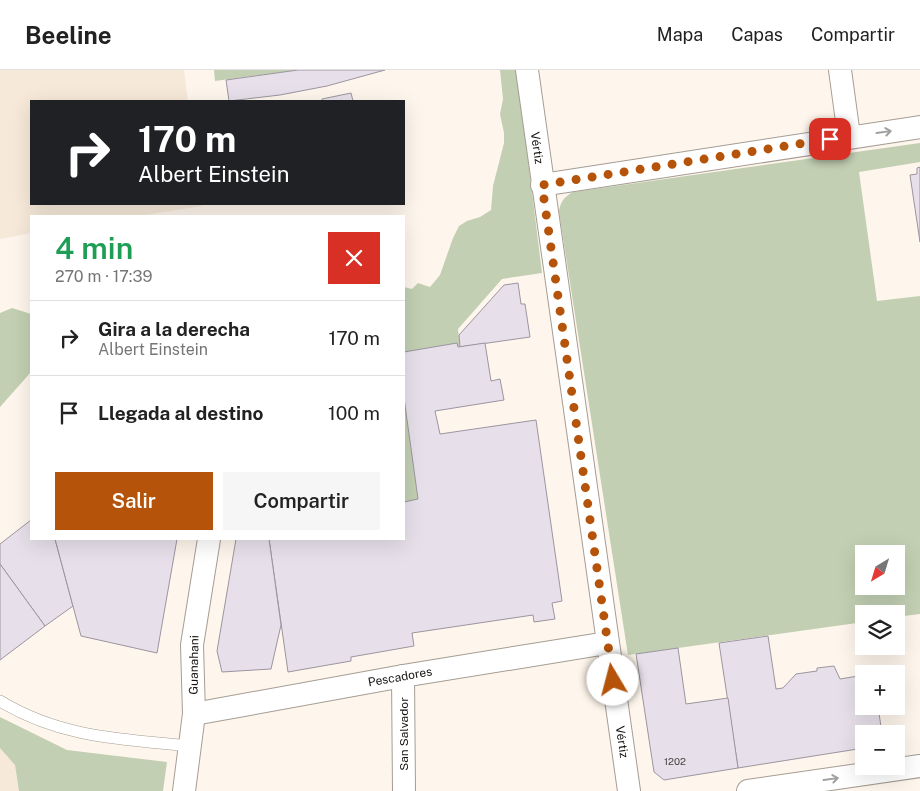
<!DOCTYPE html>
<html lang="es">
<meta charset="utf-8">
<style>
:root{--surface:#fff;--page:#f6f6f6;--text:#222;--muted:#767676;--line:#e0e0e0;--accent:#b45309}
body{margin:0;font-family:"Public Sans",sans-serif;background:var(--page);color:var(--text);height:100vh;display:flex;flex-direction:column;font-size:19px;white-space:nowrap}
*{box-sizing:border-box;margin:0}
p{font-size:16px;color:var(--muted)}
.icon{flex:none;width:28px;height:28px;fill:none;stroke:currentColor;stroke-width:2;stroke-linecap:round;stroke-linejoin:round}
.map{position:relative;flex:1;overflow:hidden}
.sheet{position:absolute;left:30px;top:145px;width:375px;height:325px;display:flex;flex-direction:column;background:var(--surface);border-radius:0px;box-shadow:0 5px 20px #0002}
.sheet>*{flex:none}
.banner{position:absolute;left:30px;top:30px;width:375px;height:105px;border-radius:0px;box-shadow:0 5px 20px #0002;background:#202124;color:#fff;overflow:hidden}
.needle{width:32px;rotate:218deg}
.fabs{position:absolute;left:855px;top:475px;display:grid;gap:10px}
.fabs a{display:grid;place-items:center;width:50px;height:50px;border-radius:0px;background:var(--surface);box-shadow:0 5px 20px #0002;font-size:25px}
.pin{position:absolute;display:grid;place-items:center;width:42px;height:42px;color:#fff;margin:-21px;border-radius:10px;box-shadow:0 2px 8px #0006}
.me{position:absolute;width:55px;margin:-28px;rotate:352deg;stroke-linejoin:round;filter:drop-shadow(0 0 4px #0008)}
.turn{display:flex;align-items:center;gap:18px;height:105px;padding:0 25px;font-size:22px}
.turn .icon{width:65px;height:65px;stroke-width:2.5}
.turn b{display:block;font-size:35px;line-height:42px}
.round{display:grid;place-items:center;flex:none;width:52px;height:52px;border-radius:0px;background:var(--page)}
.summary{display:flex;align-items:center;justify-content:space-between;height:85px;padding:0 25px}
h1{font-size:30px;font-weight:600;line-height:38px;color:#1e9e55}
.action{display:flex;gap:10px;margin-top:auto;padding:10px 25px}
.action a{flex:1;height:58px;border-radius:0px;background:var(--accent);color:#fff;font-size:20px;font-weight:600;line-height:58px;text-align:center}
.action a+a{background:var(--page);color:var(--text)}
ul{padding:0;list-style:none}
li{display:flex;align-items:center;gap:15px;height:75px;padding:0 25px;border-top:1px solid var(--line)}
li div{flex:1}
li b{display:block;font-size:19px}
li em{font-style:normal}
header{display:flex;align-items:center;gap:30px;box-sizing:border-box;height:70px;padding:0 25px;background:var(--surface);border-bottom:1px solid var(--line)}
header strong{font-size:24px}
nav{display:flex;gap:28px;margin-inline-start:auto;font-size:18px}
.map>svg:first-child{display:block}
.built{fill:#f6e9d9}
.green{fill:#c2cfb2;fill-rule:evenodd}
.building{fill:#e7e0ea;stroke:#9b959f}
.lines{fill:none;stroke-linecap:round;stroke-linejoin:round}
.lane-casing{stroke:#a59d94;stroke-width:12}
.street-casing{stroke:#a59d94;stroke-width:24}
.lane{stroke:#fff;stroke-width:11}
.street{stroke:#fff;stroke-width:22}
.oneway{stroke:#a1a09f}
.route{stroke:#b45309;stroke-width:9;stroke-dasharray:0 16.2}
.labels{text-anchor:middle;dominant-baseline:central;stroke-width:4;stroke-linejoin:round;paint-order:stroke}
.number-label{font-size:10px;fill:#4a4646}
.street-label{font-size:12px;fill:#15120f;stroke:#fff}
</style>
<header>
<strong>Beeline</strong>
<nav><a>Mapa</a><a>Capas</a><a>Compartir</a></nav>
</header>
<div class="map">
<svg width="920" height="721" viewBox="0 0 920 721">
<rect width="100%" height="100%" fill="#fef6ec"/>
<g class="built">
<polygon points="0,0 184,0 188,31 31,31 31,134 202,134 202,136 139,146 31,146 31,163 0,169"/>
<polygon points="0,678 15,695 19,721 0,721"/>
</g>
<g class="green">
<polygon points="214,0 298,0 215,11"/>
<polygon points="500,0 517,0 542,203 502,209 458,259 460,277 458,277 457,274 404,282 404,217 412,219 418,213 430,217 440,205 453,168 459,156 467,151 480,147 491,140 493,116 504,73 504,63 500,44 503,29"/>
<path d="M920,73V92L859,102L877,231L920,226V544L896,547V544H864V552L628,585L559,142C560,132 565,126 573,122ZM864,484H896V516H864Z"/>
<polygon points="12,238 31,244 31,302 0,337 0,243"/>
<polygon points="404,327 418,430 404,433"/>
<polygon points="0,647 67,680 167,692 163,721 19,721 15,695 0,678"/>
</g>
<g class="building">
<polygon points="298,0 385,0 327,16 280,25 229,31 226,10"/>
<polygon points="351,23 353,31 322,31 322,29"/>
<polygon points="920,97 920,172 910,105 917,104 917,98"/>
<polygon points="518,213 521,234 525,234 530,267 460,277 459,265 504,215"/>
<polygon points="457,273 458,277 485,273 491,311 500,309 504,330 435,341 440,364 536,350 562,531 552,533 555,549 534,552 533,545 412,563 414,576 351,587 351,591 288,602 269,469 404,469 404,432 418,429 404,328 404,282"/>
<polygon points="31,450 31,469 55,469 73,536 45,556 0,494 0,474"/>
<polygon points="55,469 177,469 157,583 81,566"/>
<polygon points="236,469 269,469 281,555 271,599 222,602 217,581"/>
<polygon points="0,494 45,556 0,590"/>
<polygon points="768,566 776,619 783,618 796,604 817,601 817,598 834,596 840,609 864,605 864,636 878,636 882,664 864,664 864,678 738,698 719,573"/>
<polygon points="678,578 686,634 728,628 738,698 664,710 654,702 636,584"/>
</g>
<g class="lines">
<defs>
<path id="lane" d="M0,631C61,668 121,669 190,676"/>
<g id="street">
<polyline points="527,0 629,721"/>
<polyline points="840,0 849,66"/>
<polyline points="542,115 920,57"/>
<polyline points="403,606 404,721"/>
<polyline points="194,644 403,606 607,573"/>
<polyline points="184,721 194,644 192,575 209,469"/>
<polyline points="748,721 920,696"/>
</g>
</defs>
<use href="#lane" class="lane-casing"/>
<use href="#street" class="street-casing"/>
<use href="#lane" class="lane"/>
<use href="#street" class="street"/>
</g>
<defs><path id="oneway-shaft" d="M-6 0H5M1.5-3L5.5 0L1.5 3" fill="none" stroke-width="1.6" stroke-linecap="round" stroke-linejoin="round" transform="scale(1.25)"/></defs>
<g class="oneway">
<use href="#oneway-shaft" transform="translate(884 62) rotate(-8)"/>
<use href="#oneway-shaft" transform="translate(831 709) rotate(-8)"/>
</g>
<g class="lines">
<polyline class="route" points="613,610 542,115 830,69"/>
</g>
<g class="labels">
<g class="number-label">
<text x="675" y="691">1202</text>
</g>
<g class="street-label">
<text transform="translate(537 78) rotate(82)">Vértiz</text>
<text transform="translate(194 595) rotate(-89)">Guanahani</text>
<text transform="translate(400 607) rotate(-10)">Pescadores</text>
<text transform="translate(404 664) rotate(-90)">San Salvador</text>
<text transform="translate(622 672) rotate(82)">Vértiz</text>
</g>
</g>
</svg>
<div class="fabs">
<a><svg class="needle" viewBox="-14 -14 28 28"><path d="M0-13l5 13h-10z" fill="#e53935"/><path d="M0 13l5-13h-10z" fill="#767676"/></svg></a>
<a><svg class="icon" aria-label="layers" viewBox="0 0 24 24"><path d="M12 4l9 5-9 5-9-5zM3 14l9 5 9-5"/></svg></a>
<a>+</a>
<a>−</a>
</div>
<div class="pin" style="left:830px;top:69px;background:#d93025"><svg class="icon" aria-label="arrive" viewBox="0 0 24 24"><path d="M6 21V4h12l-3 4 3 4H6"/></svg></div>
<svg class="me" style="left:613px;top:610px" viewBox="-20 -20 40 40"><circle r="19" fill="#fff"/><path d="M0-13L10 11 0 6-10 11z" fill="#b45309"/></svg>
<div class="banner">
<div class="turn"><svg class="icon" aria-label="right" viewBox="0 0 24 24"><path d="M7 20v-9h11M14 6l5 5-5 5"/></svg><div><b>170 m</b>Albert Einstein</div></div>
</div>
<section class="sheet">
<div class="summary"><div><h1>4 min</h1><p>270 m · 17:39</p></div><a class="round" style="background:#d93025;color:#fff"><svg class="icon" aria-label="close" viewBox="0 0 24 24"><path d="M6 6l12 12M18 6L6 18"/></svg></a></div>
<ul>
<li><svg class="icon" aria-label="right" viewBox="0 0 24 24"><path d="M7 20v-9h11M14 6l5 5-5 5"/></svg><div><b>Gira a la derecha</b><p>Albert Einstein</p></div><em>170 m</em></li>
<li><svg class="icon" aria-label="arrive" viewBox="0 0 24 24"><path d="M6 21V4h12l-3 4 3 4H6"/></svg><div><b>Llegada al destino</b></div><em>100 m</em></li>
</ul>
<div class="action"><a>Salir</a><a>Compartir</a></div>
</section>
</div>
